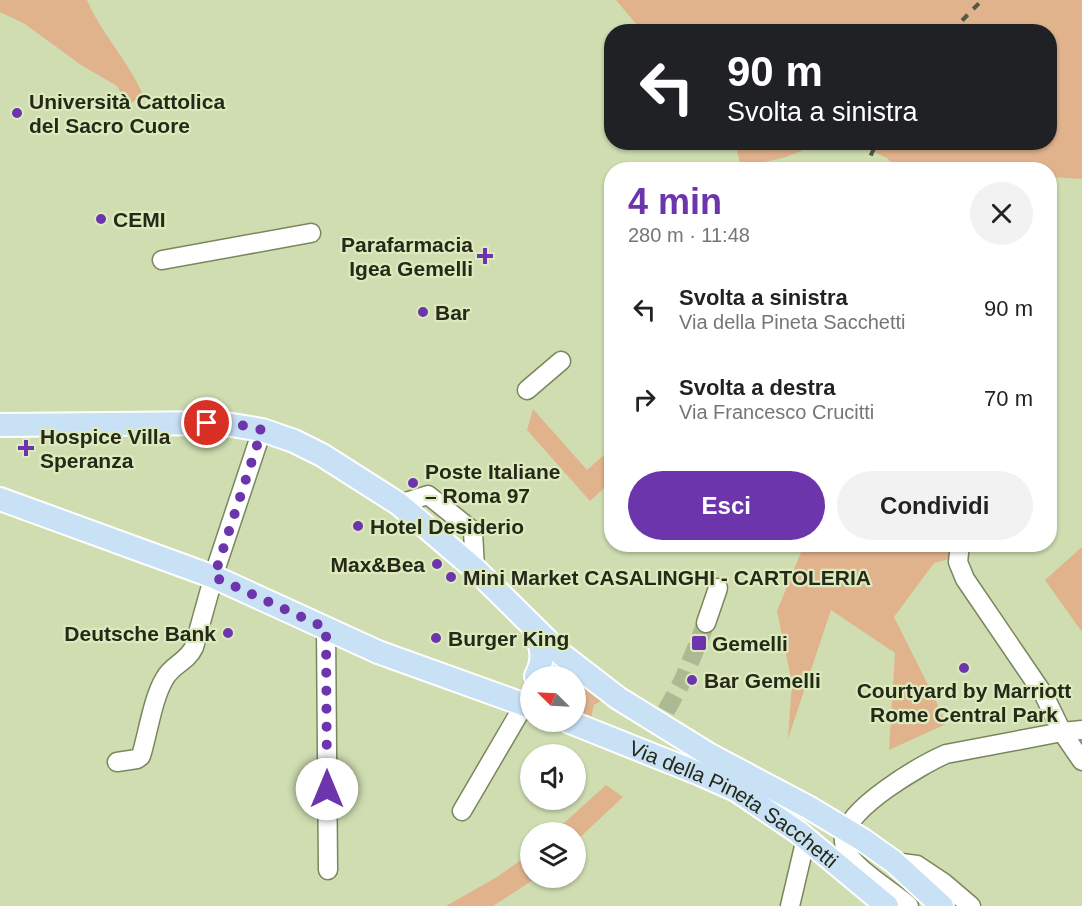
<!DOCTYPE html>
<html lang="it">
<meta charset="utf-8">
<style>
:root{--surface:#fff;--page:#f2f2f2;--text:#222;--muted:#767676;--accent:#6d35ac}
body{margin:0;font-family:Arial,sans-serif;background:var(--page);color:var(--text);height:100vh;display:flex;flex-direction:column;font-size:22px;white-space:nowrap}
*{box-sizing:border-box;margin:0}
p{font-size:20px;color:var(--muted)}
.icon{flex:none;width:33px;height:33px;fill:none;stroke:currentColor;stroke-width:2;stroke-linecap:round;stroke-linejoin:round}
.map{position:relative;flex:1;overflow:hidden}
.sheet{position:absolute;left:604px;top:162px;width:453px;height:390px;display:flex;flex-direction:column;background:var(--surface);border-radius:24px;box-shadow:0 2px 4px #0004}
.sheet>*{flex:none}
.top-card{position:absolute;left:604px;top:24px;width:453px;height:126px;border-radius:24px;box-shadow:0 2px 4px #0004;background:#202124;color:#fff;overflow:hidden}
.needle{width:39px;rotate:294deg}
.controls{position:absolute;left:520px;top:666px;display:grid;gap:12px}
.controls a{display:grid;place-items:center;width:66px;height:66px;border-radius:50%;background:var(--surface);box-shadow:0 2px 4px #0004;font-size:30px}
.pin{position:absolute;display:grid;place-items:center;width:51px;height:51px;color:#fff;margin:-26px;border:3px solid #fff;border-radius:50%;box-shadow:0 2px 6px #0007}
.me{position:absolute;width:66px;margin:-33px;rotate:0deg;stroke-linejoin:round;filter:drop-shadow(0 0 4px #0008)}
.turn{display:flex;align-items:center;gap:21px;height:126px;padding:0 24px;font-size:27px}
.turn .icon{width:78px;height:78px;stroke-width:2.5}
.turn b{display:block;font-size:42px;line-height:51px}
.round{display:grid;place-items:center;flex:none;width:63px;height:63px;border-radius:32px;background:var(--page)}
.headline{display:flex;align-items:center;justify-content:space-between;height:102px;padding:0 24px}
h1{font-size:36px;font-weight:800;line-height:45px;color:var(--accent)}
.primary-button{display:flex;gap:12px;margin-top:auto;padding:12px 24px}
.primary-button a{flex:1;height:69px;border-radius:36px;background:var(--accent);color:#fff;font-size:24px;font-weight:800;line-height:69px;text-align:center}
.primary-button a+a{background:var(--page);color:var(--text)}
ul{padding:0;list-style:none}
li{display:flex;align-items:center;gap:18px;height:90px;padding:0 24px}
li div{flex:1}
li b{display:block;font-size:22px}
li em{font-style:normal}
.map>svg:first-child{display:block}
.green{fill:#e1b38c}
.lines{fill:none;stroke-linecap:round;stroke-linejoin:round}
.minor-tunnel{stroke:#adb992;stroke-width:18;stroke-dasharray:18 9;stroke-linecap:butt}
.minor-casing{stroke:#7a865d;stroke-width:21}
.major-casing{stroke:#fff;stroke-width:26}
.minor{stroke:#fff;stroke-width:18}
.major{stroke:#c8e1f4;stroke-width:22}
.rail{stroke:#535a42;stroke-width:4;stroke-dasharray:8 8;stroke-linecap:butt}
.route{stroke:#6d35ac;stroke-width:10;stroke-dasharray:0 18}
.poi-dot{fill:#6d35ac;stroke:#dceabd;stroke-width:2}
.labels{text-anchor:middle;dominant-baseline:central;stroke-width:4.5;stroke-linejoin:round;paint-order:stroke}
.poi-label{font-size:21px;font-weight:bold;fill:#242918;stroke:#dceabd;text-anchor:start}
.street-label{font-size:21px;fill:#242918;stroke:#dceabd}
</style>
<div class="map">
<svg width="1082" height="906" viewBox="0 0 1082 906">
<rect width="100%" height="100%" fill="#cfddb1"/>
<g class="green">
<path d="M0,0H87C102,35 128,60 143,95L128,105L117,86L81,65L25,24L0,12Z"/>
<polygon points="616,0 1082,0 1082,179 1050,177 1050,170 919,170 896,167 887,158 855,143 1050,142 1050,32 642,31"/>
<polygon points="735,143 822,143 783,158 741,167"/>
<polygon points="533,409 587,470 612,448 612,481 590,501 527,430"/>
<polygon points="804,545 955,545 953,558 934,563 894,617 934,697 946,724 889,750 895,653 831,610 788,739 792,683 777,611"/>
<polygon points="1082,547 1082,632 1045,580"/>
<polygon points="576,683 603,700 594,705 591,718 576,709"/>
<polygon points="606,785 623,797 576,841 576,832 554,832"/>
<polygon points="531,853 531,878 536,878 493,906 446,906 497,877"/>
</g>
<g class="lines">
<polyline class="minor-tunnel" points="666,711 683,680 706,623"/>
<defs>
<g id="minor">
<polyline points="162,260 311,233"/>
<polyline points="527,390 561,361"/>
<polyline points="399,504 428,495 473,531 475,569"/>
<polyline points="960,544 958,562 965,579 1044,695 1062,732 1082,761"/>
<polyline points="706,623 718,588"/>
<polyline points="326,628 328,870"/>
<path d="M117,762L137,759L141,756C148,733 153,697 165,678C172,665 188,661 194,647L216,568L262,430"/>
<polyline points="462,811 524,705"/>
<polyline points="894,862 917,865 944,883 971,906"/>
<polyline points="790,906 806,838"/>
<path d="M909,906C893,891 859,872 849,855C846,850 843,843 844,837C847,808 921,765 946,754L1062,732L1082,730"/>
</g>
<g id="major">
<polyline points="0,425 220,423 262,430 294,441 322,455 399,504 475,569 561,654 618,698 710,755 808,807 863,840 894,862 942,906"/>
<polyline points="0,499 214,577 378,652 531,707"/>
<path d="M534,630C542,647 545,659 536,676"/>
<path id="s1" d="M570,722L700,774L736,790L798,832L887,906"/>
</g>
</defs>
<use href="#minor" class="minor-casing"/>
<use href="#major" class="major-casing"/>
<use href="#minor" class="minor"/>
<use href="#major" class="major"/>
<g class="rail">
<polyline points="951,32 982,0"/>
<polyline points="864,170 877,142"/>
</g>
</g>
<g class="lines">
<polyline class="route" points="207,423 241,425 262,430 214,577 326,628 327,789"/>
</g>
<g class="poi-dot">
<circle cx="17" cy="113" r="6"/>
<circle cx="101" cy="219" r="6"/>
<path d="M482 247h6v6h6v6h-6v6h-6v-6h-6v-6h6z"/>
<circle cx="423" cy="312" r="6"/>
<path d="M23 439h6v6h6v6h-6v6h-6v-6h-6v-6h6z"/>
<circle cx="413" cy="483" r="6"/>
<circle cx="358" cy="526" r="6"/>
<circle cx="437" cy="564" r="6"/>
<circle cx="451" cy="577" r="6"/>
<circle cx="228" cy="633" r="6"/>
<circle cx="436" cy="638" r="6"/>
<rect x="691" y="635" width="16" height="16" rx="3"/>
<circle cx="964" cy="668" r="6"/>
<circle cx="692" cy="680" r="6"/>
</g>
<g class="labels">
<g class="poi-label">
<text x="29" y="101">Università Cattolica<tspan x="29" dy="24">del Sacro Cuore</tspan></text>
<text x="113" y="219">CEMI</text>
<text x="473" y="244" text-anchor="end">Parafarmacia<tspan x="473" dy="24">Igea Gemelli</tspan></text>
<text x="435" y="312">Bar</text>
<text x="40" y="436">Hospice Villa<tspan x="40" dy="24">Speranza</tspan></text>
<text x="425" y="471">Poste Italiane<tspan x="425" dy="24">– Roma 97</tspan></text>
<text x="370" y="526">Hotel Desiderio</text>
<text x="425" y="564" text-anchor="end">Max&amp;Bea</text>
<text x="463" y="577">Mini Market CASALINGHI - CARTOLERIA</text>
<text x="216" y="633" text-anchor="end">Deutsche Bank</text>
<text x="448" y="638">Burger King</text>
<text x="712" y="643">Gemelli</text>
<text x="704" y="680">Bar Gemelli</text>
<text x="964" y="690" text-anchor="middle">Courtyard by Marriott<tspan x="964" dy="24">Rome Central Park</tspan></text>
</g>
<g class="street-label">
<text stroke="none"><textPath href="#s1" startOffset="184">Via della Pineta Sacchetti</textPath></text>
</g>
</g>
</svg>
<div class="controls">
<a><svg class="needle" viewBox="-14 -14 28 28"><path d="M0-13l5 13h-10z" fill="#e53935"/><path d="M0 13l5-13h-10z" fill="#767676"/></svg></a>
<a><svg class="icon" aria-label="sound" viewBox="0 0 24 24"><path d="M4 9h4l5-4v14l-5-4H4zM17 9q2 3 0 6"/></svg></a>
<a><svg class="icon" aria-label="layers" viewBox="0 0 24 24"><path d="M12 4l9 5-9 5-9-5zM3 14l9 5 9-5"/></svg></a>
</div>
<div class="pin" style="left:207px;top:423px;background:#d93025"><svg class="icon" aria-label="arrive" viewBox="0 0 24 24"><path d="M6 21V4h12l-3 4 3 4H6"/></svg></div>
<svg class="me" style="left:327px;top:789px" viewBox="-20 -20 40 40"><circle r="19" fill="#fff"/><path d="M0-13L10 11 0 6-10 11z" fill="#6d35ac"/></svg>
<div class="top-card">
<div class="turn"><svg class="icon" aria-label="left" viewBox="0 0 24 24"><path d="M17 20v-9H6M10 6l-5 5 5 5"/></svg><div><b>90 m</b>Svolta a sinistra</div></div>
</div>
<section class="sheet">
<div class="headline"><div><h1>4 min</h1><p>280 m · 11:48</p></div><a class="round"><svg class="icon" aria-label="close" viewBox="0 0 24 24"><path d="M6 6l12 12M18 6L6 18"/></svg></a></div>
<ul>
<li><svg class="icon" aria-label="left" viewBox="0 0 24 24"><path d="M17 20v-9H6M10 6l-5 5 5 5"/></svg><div><b>Svolta a sinistra</b><p>Via della Pineta Sacchetti</p></div><em>90 m</em></li>
<li><svg class="icon" aria-label="right" viewBox="0 0 24 24"><path d="M7 20v-9h11M14 6l5 5-5 5"/></svg><div><b>Svolta a destra</b><p>Via Francesco Crucitti</p></div><em>70 m</em></li>
</ul>
<div class="primary-button"><a>Esci</a><a>Condividi</a></div>
</section>
</div>
